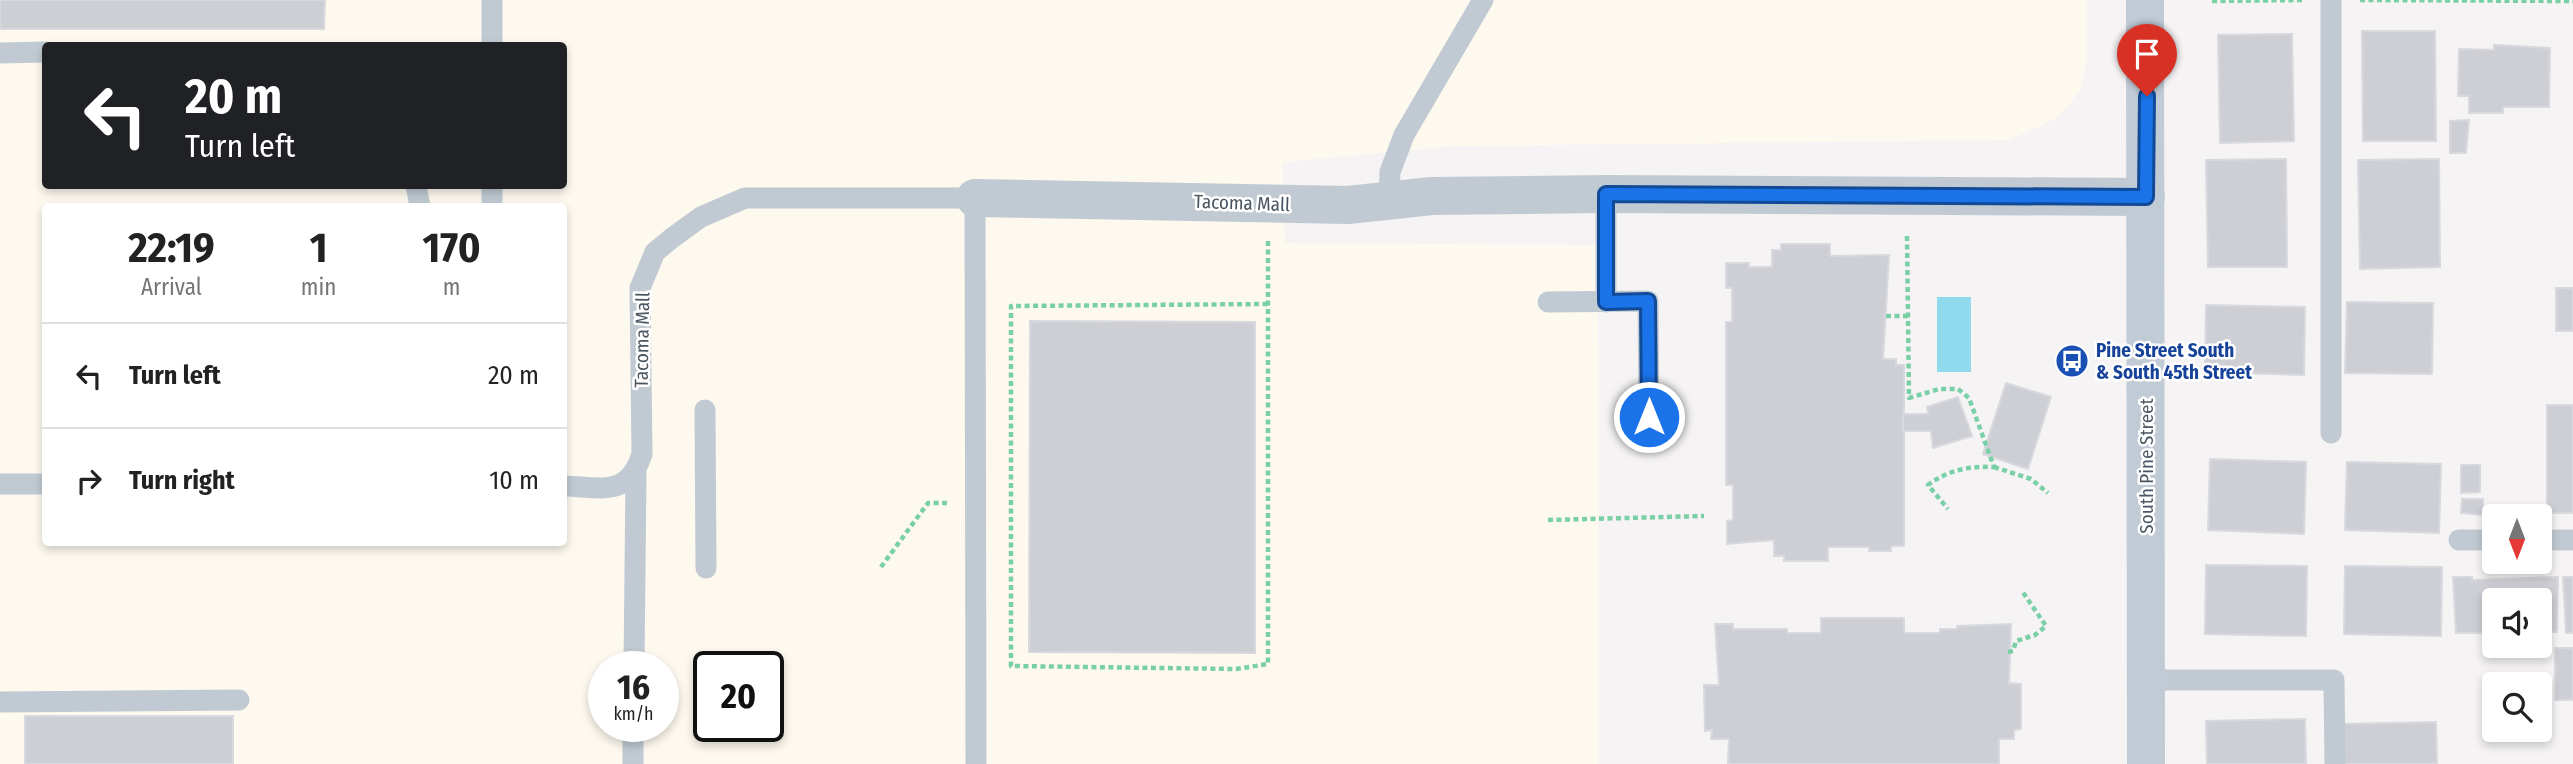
<!DOCTYPE html>
<style>
:root{--surface:#fff;--page:#f6f6f6;--text:#222;--muted:#767676;--line:#e0e0e0}
body{margin:0;font-family:"Fira Sans Condensed",sans-serif;background:var(--page);color:var(--text);height:100vh;display:flex;flex-direction:column;font-size:26px;white-space:nowrap}
*{box-sizing:border-box;margin:0}
p{font-size:23px;color:var(--muted)}
.icon{flex:none;width:38px;height:38px;fill:none;stroke:currentColor;stroke-width:2;stroke-linecap:round;stroke-linejoin:round}
.map{position:relative;flex:1;overflow:hidden}
.panel{position:absolute;left:42px;top:203px;width:525px;height:343px;display:flex;flex-direction:column;background:var(--surface);border-radius:7px;box-shadow:0 4px 10px #0003}
.panel>*{flex:none}
.hud{position:absolute;left:42px;top:42px;width:525px;height:147px;border-radius:7px;box-shadow:0 4px 10px #0003;background:#202124;color:#fff;overflow:hidden}
.needle{width:46px;rotate:180deg}
.controls{position:absolute;left:2482px;top:504px;display:grid;gap:14px}
.controls a{display:grid;place-items:center;width:70px;height:70px;border-radius:7px;background:var(--surface);box-shadow:0 4px 10px #0003;font-size:35px}
.speed{position:absolute;left:588px;top:651px;display:flex;gap:14px;font-size:35px;font-weight:700;text-align:center}
.speed>*{display:grid;place-content:center;width:91px;height:91px;border-radius:50%;background:var(--surface);box-shadow:0 4px 10px #0003;line-height:1}
.speed small{font-size:18px;font-weight:400}
.speed .limit{border:4px solid #111;border-radius:10px;background:#fff;color:#111}
.pin{position:absolute;display:grid;place-items:center;width:60px;height:60px;color:#fff;margin:-72px -30px;border-radius:50% 50% 50% 0;rotate:-45deg;box-shadow:0 0 7px #0007}
.pin .icon{rotate:45deg}
.me{position:absolute;width:77px;margin:-38px;rotate:0deg;stroke-linejoin:round;filter:drop-shadow(0 0 5px #0008)}
.turn{display:flex;align-items:center;gap:24px;height:147px;padding:0 28px;font-size:32px}
.turn .icon{width:91px;height:91px;stroke-width:2.5}
.turn b{display:block;font-size:49px;line-height:60px}
.eta{display:flex;justify-content:space-evenly;align-items:center;height:119px;text-align:center}
.eta b{font-size:42px;font-weight:700;line-height:49px}
ul{padding:0;list-style:none}
li{display:flex;align-items:center;gap:21px;height:105px;padding:0 28px;border-top:2px solid var(--line)}
li div{flex:1}
li b{display:block;font-size:26px}
li em{font-style:normal}
.map>svg:first-child{display:block}
.commercial{fill:#fdf9ef;fill-rule:evenodd}
.water{fill:#90daee}
.building{fill:#cdcfd5;stroke:#d7d9de;stroke-width:2}
.lines{fill:none;stroke-linecap:round;stroke-linejoin:round}
.path{stroke:#7ad0a6;stroke-width:4.5;stroke-dasharray:5 3.5;stroke-linecap:butt}
.lane{stroke:#c1cad2;stroke-width:21}
.street{stroke:#c1cad2;stroke-width:38}
.secondary{stroke:#c1cbd6;stroke-width:38}
.route-casing{stroke:#114b97;stroke-width:18}
.route{stroke:#1a73e8;stroke-width:12}
.labels{text-anchor:middle;dominant-baseline:central;stroke-width:5;stroke-linejoin:round;paint-order:stroke}
.street-label{font-size:19px;fill:#4a5661;stroke:#fff}
.transit-label{font-size:19px;font-weight:bold;fill:#164399;stroke:#fff;text-anchor:start}
</style>
<div class="map">
<svg width="2573" height="764" viewBox="0 0 2573 764">
<rect width="100%" height="100%" fill="#f5f3f3"/>
<path class="commercial" d="M0,0H2087V61L2080,91L2057,118L2009,140L1456,146L1283,162L1285,243L1598,245L1599,764H0ZM46,46H564V186H46ZM46,206H564V542H46ZM604,667H663V726H604ZM709,667H768V726H709Z"/>
<rect class="water" x="1937" y="297" width="34" height="75"/>
<g class="building">
<polygon points="0,0 325,0 324,29 0,29"/>
<polygon points="2362,31 2435,31 2436,141 2363,141"/>
<polygon points="2292,34 2294,141 2220,143 2218,35"/>
<polygon points="2494,45 2550,48 2549,107 2503,107 2503,113 2469,113 2469,96 2458,96 2459,49 2494,50"/>
<polygon points="2469,120 2466,153 2450,153 2450,121"/>
<polygon points="2286,159 2287,267 2208,267 2206,160"/>
<polygon points="2439,159 2440,267 2360,269 2358,160"/>
<polygon points="1781,244 1830,244 1830,256 1889,255 1883,359 1896,359 1896,365 1904,365 1904,546 1891,546 1891,551 1869,551 1869,547 1828,547 1828,561 1784,561 1784,556 1774,556 1774,540 1727,544 1727,521 1733,520 1733,485 1726,485 1726,322 1732,322 1732,288 1726,288 1726,263 1749,263 1749,267 1772,267 1772,250 1781,250"/>
<rect x="2556" y="288" width="17" height="43"/>
<polygon points="2347,302 2433,303 2432,374 2345,373"/>
<polygon points="2206,305 2305,307 2304,375 2205,372"/>
<polygon points="1030,321 1255,322 1255,653 1029,652"/>
<polygon points="2006,383 2051,397 2028,469 1983,454"/>
<polygon points="1958,397 1972,436 1933,448 1931,431 1903,431 1903,414 1928,414 1927,407"/>
<rect x="2547" y="405" width="26" height="108"/>
<polygon points="2210,459 2306,462 2304,534 2208,530"/>
<polygon points="2347,462 2441,464 2439,533 2345,530"/>
<polygon points="2461,465 2480,465 2480,492 2461,493"/>
<polygon points="2462,499 2483,499 2483,515 2461,513"/>
<polygon points="2206,565 2307,566 2306,636 2205,634"/>
<polygon points="2345,566 2442,567 2441,636 2344,634"/>
<polygon points="2453,577 2472,577 2472,580 2558,577 2557,632 2539,632 2539,600 2494,600 2494,633 2456,633"/>
<polygon points="2563,577 2573,577 2573,633 2566,633"/>
<polygon points="1821,618 1904,618 1904,633 1940,633 1940,629 1957,629 1957,626 2011,624 2009,683 2021,684 2021,729 2014,730 2014,739 1999,739 1999,764 1728,764 1729,739 1711,739 1712,730 1705,731 1704,685 1719,685 1715,624 1733,624 1733,629 1787,629 1787,633 1821,633"/>
<rect x="2555" y="648" width="18" height="52"/>
<rect x="25" y="716" width="208" height="48"/>
<polygon points="2305,719 2306,764 2207,764 2206,721"/>
<polygon points="2436,722 2437,764 2342,764 2341,724"/>
</g>
<g class="lines">
<g class="path">
<polyline points="2360,0 2573,1"/>
<polyline points="2212,1 2303,0"/>
<path d="M1907,236L1909,398L1939,389H1958L1969,398L1994,467C1969,466 1948,470 1928,485L1948,509"/>
<polyline points="1268,241 1268,664 1236,669 1011,666 1011,306 1268,304"/>
<polyline points="1886,316 1908,316"/>
<polyline points="1994,467 2031,479 2048,493"/>
<polyline points="1548,520 1704,516"/>
<polyline points="881,567 928,503 947,503"/>
<polyline points="2008,652 2013,651 2016,641 2035,635 2046,626 2022,591"/>
</g>
<g class="lane">
<polyline points="492,0 492,46"/>
<polyline points="2331,0 2331,433"/>
<polyline points="0,53 46,52"/>
<polyline points="416,186 420,206"/>
<polyline points="492,186 492,206"/>
<polyline points="1606,194 1606,302"/>
<polyline points="1389,199 1390,172 1404,135 1483,0"/>
<polyline points="1548,302 1648,301 1649,417"/>
<polyline points="705,410 706,568"/>
<polyline points="0,484 46,484"/>
<path d="M564,486C602,487 628,498 642,454L640,288L655,252L672,238L701,217L745,198H975L976,764"/>
<polyline points="2459,540 2494,540"/>
<polyline points="2539,540 2573,540"/>
<polyline points="634,667 636,474"/>
<polyline points="2146,680 2334,680 2335,764"/>
<polyline points="2,702 239,700"/>
<polyline points="633,764 633,726"/>
</g>
<polyline class="street" points="975,198 1348,205 1432,196 1606,194 2146,197"/>
<polyline class="secondary" points="2145,0 2146,764"/>
</g>
<g class="lines">
<defs>
<polyline id="route" points="1649,417 1648,301 1606,302 1606,194 2146,197 2147,96"/>
</defs>
<use href="#route" class="route-casing"/>
<use href="#route" class="route"/>
</g>
<defs>
<symbol id="bus-disc" viewBox="-11 -11 22 22"><circle r="9.5" fill="#1a4fb4" stroke="#fff"/><path d="M-5-6H5V4H4V6H2V4H-2V6H-4V4H-5ZM-3.5-4V0h7V-4ZM-3.5 1.2v1.5H-2V1.2ZM2 1.2v1.5H3.5V1.2Z" fill="#fff"/></symbol>
</defs>
<g fill-rule="evenodd">
<use href="#bus-disc" x="2053" y="342" width="38" height="38"/>
</g>
<g class="labels">
<g class="street-label">
<text transform="translate(1242 203) rotate(2)">Tacoma Mall</text>
<text transform="translate(642 340) rotate(-89)">Tacoma Mall</text>
<text transform="translate(2146 466) rotate(-90)">South Pine Street</text>
</g>
<g class="transit-label">
<text x="2096" y="350">Pine Street South<tspan x="2096" dy="22">&amp; South 45th Street</tspan></text>
</g>
</g>
</svg>
<div class="controls">
<a><svg class="needle" viewBox="-14 -14 28 28"><path d="M0-13l5 13h-10z" fill="#e53935"/><path d="M0 13l5-13h-10z" fill="#767676"/></svg></a>
<a><svg class="icon" aria-label="sound" viewBox="0 0 24 24"><path d="M4 9h4l5-4v14l-5-4H4zM17 9q2 3 0 6"/></svg></a>
<a><svg class="icon" aria-label="search" viewBox="0 0 24 24"><circle cx="10" cy="10" r="6"/><path d="M15 15l6 6"/></svg></a>
</div>
<div class="speed"><div>16<small>km/h</small></div><div class="limit">20</div></div>
<div class="pin" style="left:2147px;top:96px;background:#d93025"><svg class="icon" aria-label="arrive" viewBox="0 0 24 24"><path d="M6 21V4h12l-3 4 3 4H6"/></svg></div>
<svg class="me" style="left:1649px;top:417px" viewBox="-20 -20 40 40"><circle r="17" fill="#1a73e8" stroke="#fff" stroke-width="3"/><path d="M0-11L8 9 0 5-8 9z" fill="#fff"/></svg>
<div class="hud">
<div class="turn"><svg class="icon" aria-label="left" viewBox="0 0 24 24"><path d="M17 20v-9H6M10 6l-5 5 5 5"/></svg><div><b>20 m</b>Turn left</div></div>
</div>
<section class="panel">
<div class="eta">
<div><b>22:19</b><p>Arrival</p></div>
<div><b>1</b><p>min</p></div>
<div><b>170</b><p>m</p></div>
</div>
<ul>
<li><svg class="icon" aria-label="left" viewBox="0 0 24 24"><path d="M17 20v-9H6M10 6l-5 5 5 5"/></svg><div><b>Turn left</b></div><em>20 m</em></li>
<li><svg class="icon" aria-label="right" viewBox="0 0 24 24"><path d="M7 20v-9h11M14 6l5 5-5 5"/></svg><div><b>Turn right</b></div><em>10 m</em></li>
</ul>
</section>
</div>
